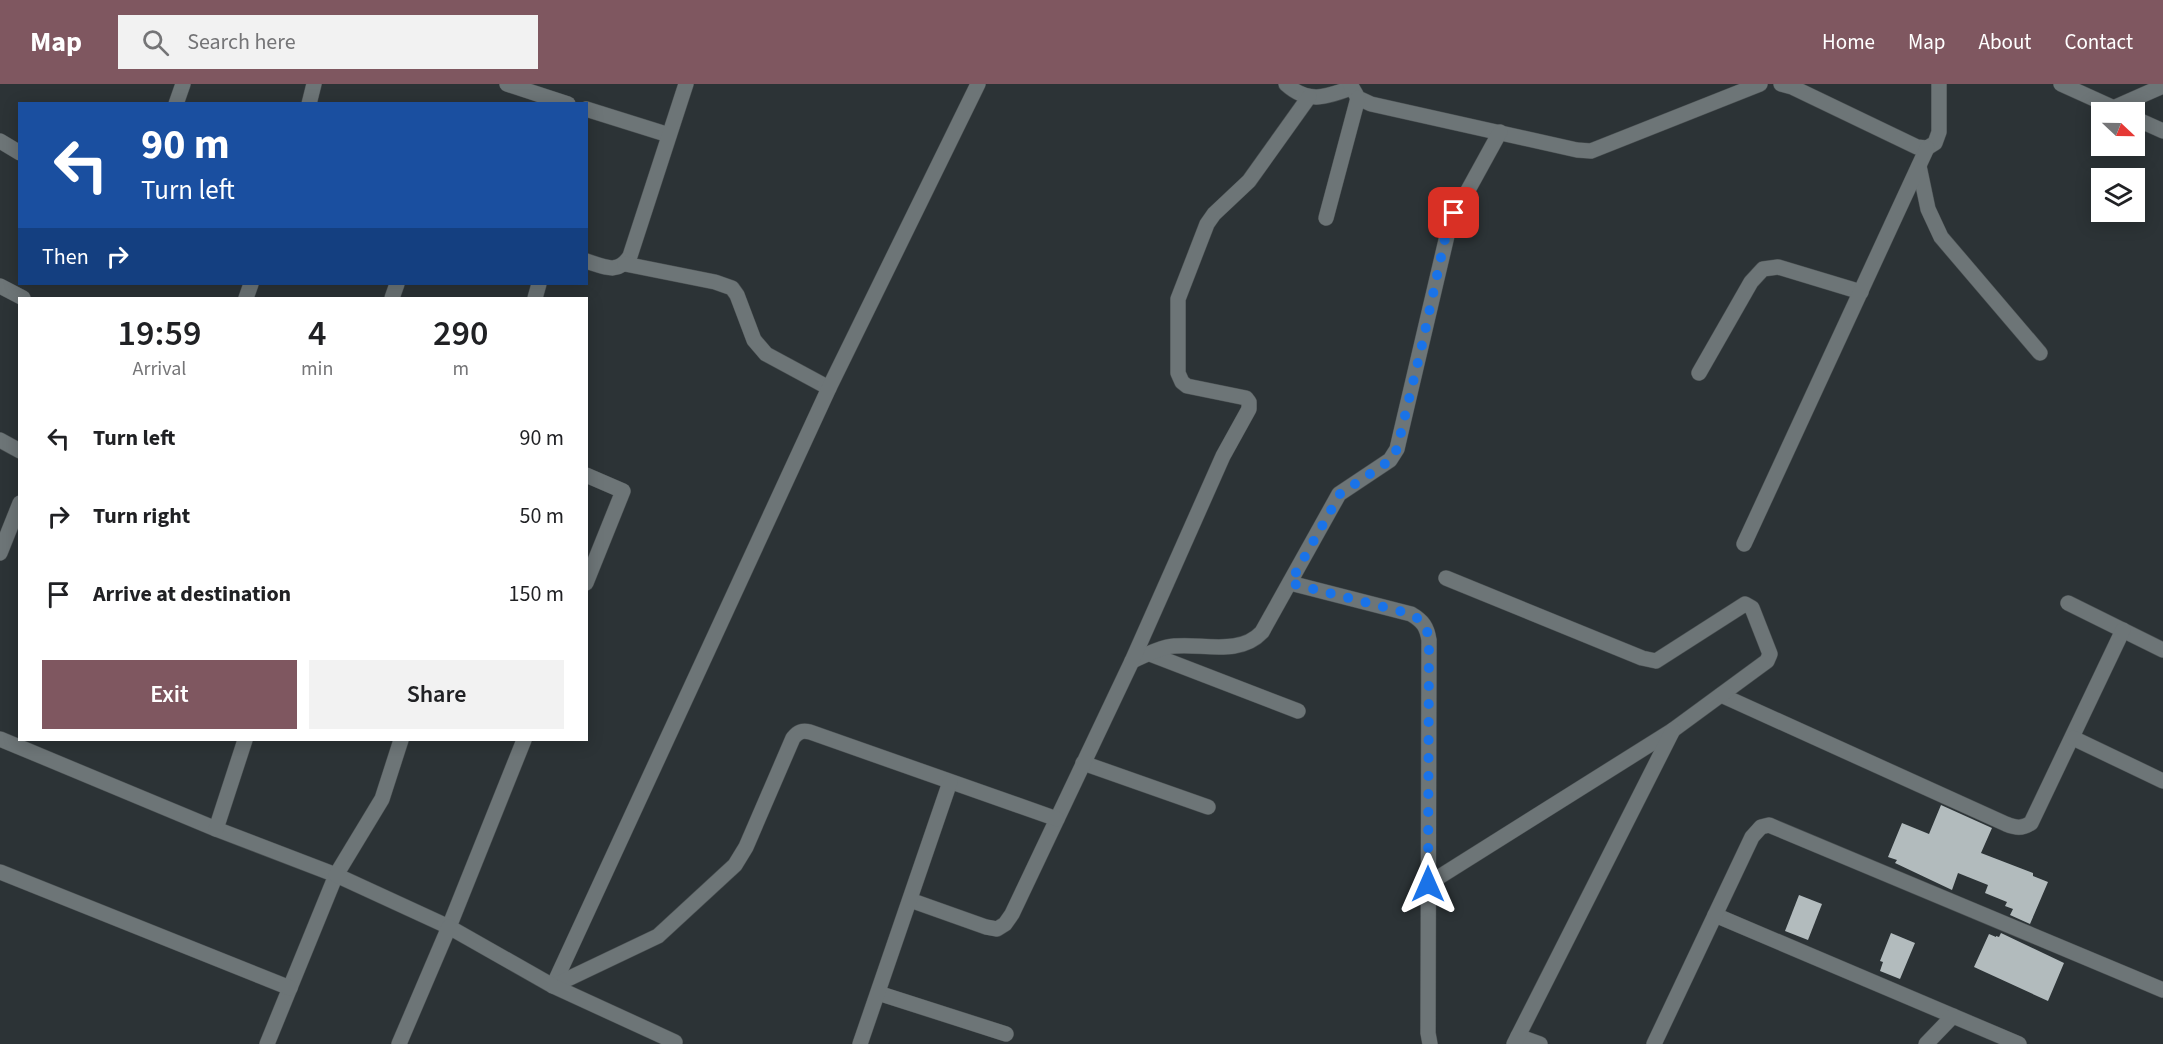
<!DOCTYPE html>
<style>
:root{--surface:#fff;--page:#f2f2f2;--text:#202124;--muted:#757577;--accent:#7f5760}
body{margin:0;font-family:"Source Sans 3",sans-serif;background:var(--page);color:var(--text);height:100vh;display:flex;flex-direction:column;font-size:22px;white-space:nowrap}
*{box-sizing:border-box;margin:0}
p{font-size:20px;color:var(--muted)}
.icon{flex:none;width:33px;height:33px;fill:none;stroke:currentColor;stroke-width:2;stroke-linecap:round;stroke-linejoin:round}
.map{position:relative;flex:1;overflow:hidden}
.side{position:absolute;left:18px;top:213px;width:570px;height:444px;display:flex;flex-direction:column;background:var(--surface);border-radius:0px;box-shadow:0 3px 15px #0003}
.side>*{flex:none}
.hud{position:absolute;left:18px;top:18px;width:570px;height:183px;border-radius:0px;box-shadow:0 3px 15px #0003;background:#1a4fa0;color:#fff;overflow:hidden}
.needle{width:39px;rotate:112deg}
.fabs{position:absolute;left:2091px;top:18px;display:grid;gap:12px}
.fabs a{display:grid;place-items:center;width:54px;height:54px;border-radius:0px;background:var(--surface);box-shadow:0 3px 15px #0003;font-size:30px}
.pin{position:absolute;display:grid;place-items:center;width:51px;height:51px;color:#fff;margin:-26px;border-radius:12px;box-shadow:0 3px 9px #0006}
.me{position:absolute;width:66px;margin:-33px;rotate:0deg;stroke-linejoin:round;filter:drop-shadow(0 0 4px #0008)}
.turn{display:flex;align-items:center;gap:21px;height:126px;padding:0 24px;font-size:27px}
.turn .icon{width:78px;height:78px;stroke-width:2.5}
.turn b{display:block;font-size:42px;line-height:51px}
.then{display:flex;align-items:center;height:57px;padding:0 24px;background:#0003;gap:12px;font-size:22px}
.eta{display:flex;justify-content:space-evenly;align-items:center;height:102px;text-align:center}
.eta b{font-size:36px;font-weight:600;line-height:42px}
.cta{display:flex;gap:12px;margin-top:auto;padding:12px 24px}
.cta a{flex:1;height:69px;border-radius:0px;background:var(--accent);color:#fff;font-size:24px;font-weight:600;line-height:69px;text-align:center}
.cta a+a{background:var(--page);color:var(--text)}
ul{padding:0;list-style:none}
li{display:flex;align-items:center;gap:18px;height:78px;padding:0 24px}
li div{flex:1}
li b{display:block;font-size:22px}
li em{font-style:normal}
header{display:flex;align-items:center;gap:36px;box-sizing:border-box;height:84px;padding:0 30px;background:var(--accent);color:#fff}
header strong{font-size:28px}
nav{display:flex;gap:33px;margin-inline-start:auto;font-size:21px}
.search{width:420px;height:54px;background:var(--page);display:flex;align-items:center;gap:15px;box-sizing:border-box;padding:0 21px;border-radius:0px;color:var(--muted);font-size:22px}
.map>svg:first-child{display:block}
.building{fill:#b2bbbd}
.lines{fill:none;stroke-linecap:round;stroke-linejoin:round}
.street-casing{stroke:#4a5052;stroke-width:16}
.street{stroke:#6d7577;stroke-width:15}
.route{stroke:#1a73e8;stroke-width:10;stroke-dasharray:0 18}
</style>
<header>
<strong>Map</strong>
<div class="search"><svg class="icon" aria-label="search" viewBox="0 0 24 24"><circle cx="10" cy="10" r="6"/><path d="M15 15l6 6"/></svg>Search here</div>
<nav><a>Home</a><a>Map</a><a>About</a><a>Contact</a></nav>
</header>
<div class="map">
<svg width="2163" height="960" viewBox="0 0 2163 960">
<rect width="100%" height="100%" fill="#2c3336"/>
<g class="building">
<polygon points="1941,721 1992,744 1981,769 2033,789 2033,792 2048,798 2030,840 2010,831 2013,825 2005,822 2007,818 1985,809 1988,801 1958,789 1952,806 1895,779 1897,776 1888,773 1902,739 1929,750"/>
<polygon points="1799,811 1822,820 1808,856 1785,847"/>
<polygon points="1891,849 1915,859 1900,895 1880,887 1883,878 1880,877"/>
<polygon points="2001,849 2064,879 2048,917 1974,883 1989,850 1996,853 1996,852 1999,853"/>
</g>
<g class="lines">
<defs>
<g id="street">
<polyline points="507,0 568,20"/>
<path d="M1286,0C1308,20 1326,13 1351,4"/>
<polyline points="1350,0 1358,14 1371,20 1577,66 1591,67 1760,0"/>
<polyline points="1781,0 1792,3 1917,63 1927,64 1935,59 1939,48 1939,0"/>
<polyline points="2061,0 2123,28"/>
<polyline points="176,20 183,0"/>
<polyline points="309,20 314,0"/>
<polyline points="2113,24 2163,2"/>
<polyline points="586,25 669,51"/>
<polyline points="2134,34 2163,47"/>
<polyline points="0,57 20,69"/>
<polyline points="1919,82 1928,125 1941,153 2040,269"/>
<polyline points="1326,134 1358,14"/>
<path d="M586,177C605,183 618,191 630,172L686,0"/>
<polyline points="625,180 715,198 732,204 737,211 754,256 766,270 829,304"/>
<polyline points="0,202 23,214"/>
<polyline points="246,214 251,200"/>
<polyline points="392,214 397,200"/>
<polyline points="535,214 539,200"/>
<polyline points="1699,289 1751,198 1763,185 1778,183 1861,208"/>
<polyline points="0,356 20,367"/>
<polyline points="586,391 623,407 586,499"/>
<polyline points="1744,460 1927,64"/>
<polyline points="0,469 20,419"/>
<path d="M1290,499L1411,530C1423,537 1427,543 1429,556L1428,949L1430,960"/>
<polyline points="2068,519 2163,566"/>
<polyline points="1150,570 1298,627"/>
<path d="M1132,577C1143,572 1155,566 1167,563C1197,557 1238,574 1262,548L1339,410L1390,376L1397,365L1400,352L1450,139L1500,48"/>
<path d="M1721,611L2006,740C2016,744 2022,745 2031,739L2123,546"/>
<polyline points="2073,654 2163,697"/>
<polyline points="0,655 216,745 336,791 267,960"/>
<polyline points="401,656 382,715 336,791 449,843 524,656"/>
<polyline points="1083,679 1208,723"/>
<polyline points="216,745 245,656"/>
<polyline points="0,788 290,904"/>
<polyline points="1428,800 1673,646 1767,577 1770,570 1752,524 1745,520 1656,577 1642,574 1446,494"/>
<polyline points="910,816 986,843 997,845 1005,840 1012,830 1132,577 1223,372 1249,325 1249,318 1246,314 1187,302 1182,298 1178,289 1178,215 1207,140 1214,130 1249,97 1309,13"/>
<polyline points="1715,831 2019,960"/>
<polyline points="553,902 829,304 978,0"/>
<path d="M553,902L658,852L735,781L746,763L793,654C798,648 802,646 810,648L1057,735"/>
<polyline points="878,909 1006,950"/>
<polyline points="1518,952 1540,960"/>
<polyline points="399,960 449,843 553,902 675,958 674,960"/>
<polyline points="860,960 950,698"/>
<polyline points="1514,960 1673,646"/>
<polyline points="1654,960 1752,753 1761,743 1769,741 2163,906"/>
<polyline points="1926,960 1953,932"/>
</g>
</defs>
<use href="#street" class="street-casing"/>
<use href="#street" class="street"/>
</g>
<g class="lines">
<path class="route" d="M1428,800L1429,556C1427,543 1423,537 1411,530L1290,499L1340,410L1382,382L1390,376L1397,365L1422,261L1446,150L1454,129"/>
</g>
</svg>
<div class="fabs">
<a><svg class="needle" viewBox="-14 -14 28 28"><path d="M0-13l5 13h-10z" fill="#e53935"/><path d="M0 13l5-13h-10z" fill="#757577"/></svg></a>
<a><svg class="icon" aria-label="layers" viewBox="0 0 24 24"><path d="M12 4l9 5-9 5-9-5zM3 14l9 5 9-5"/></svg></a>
</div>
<div class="pin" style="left:1454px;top:129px;background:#d93025"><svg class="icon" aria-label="arrive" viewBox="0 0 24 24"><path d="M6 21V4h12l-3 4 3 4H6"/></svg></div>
<svg class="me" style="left:1428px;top:800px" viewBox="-20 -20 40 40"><path d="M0-17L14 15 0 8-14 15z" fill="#1a73e8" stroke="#fff" stroke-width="4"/></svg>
<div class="hud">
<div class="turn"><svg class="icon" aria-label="left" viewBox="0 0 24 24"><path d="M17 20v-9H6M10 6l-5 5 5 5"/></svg><div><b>90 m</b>Turn left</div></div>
<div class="then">Then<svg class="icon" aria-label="right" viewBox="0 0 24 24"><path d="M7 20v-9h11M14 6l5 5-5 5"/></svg></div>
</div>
<section class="side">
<div class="eta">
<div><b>19:59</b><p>Arrival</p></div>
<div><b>4</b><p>min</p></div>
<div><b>290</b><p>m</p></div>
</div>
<ul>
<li><svg class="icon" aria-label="left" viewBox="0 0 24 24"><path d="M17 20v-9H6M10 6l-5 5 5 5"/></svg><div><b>Turn left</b></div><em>90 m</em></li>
<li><svg class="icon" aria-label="right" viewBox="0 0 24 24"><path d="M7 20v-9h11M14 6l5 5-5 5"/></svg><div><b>Turn right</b></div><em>50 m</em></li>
<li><svg class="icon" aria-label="arrive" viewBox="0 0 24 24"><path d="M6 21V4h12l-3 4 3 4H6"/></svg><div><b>Arrive at destination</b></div><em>150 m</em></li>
</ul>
<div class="cta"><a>Exit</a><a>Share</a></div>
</section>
</div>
